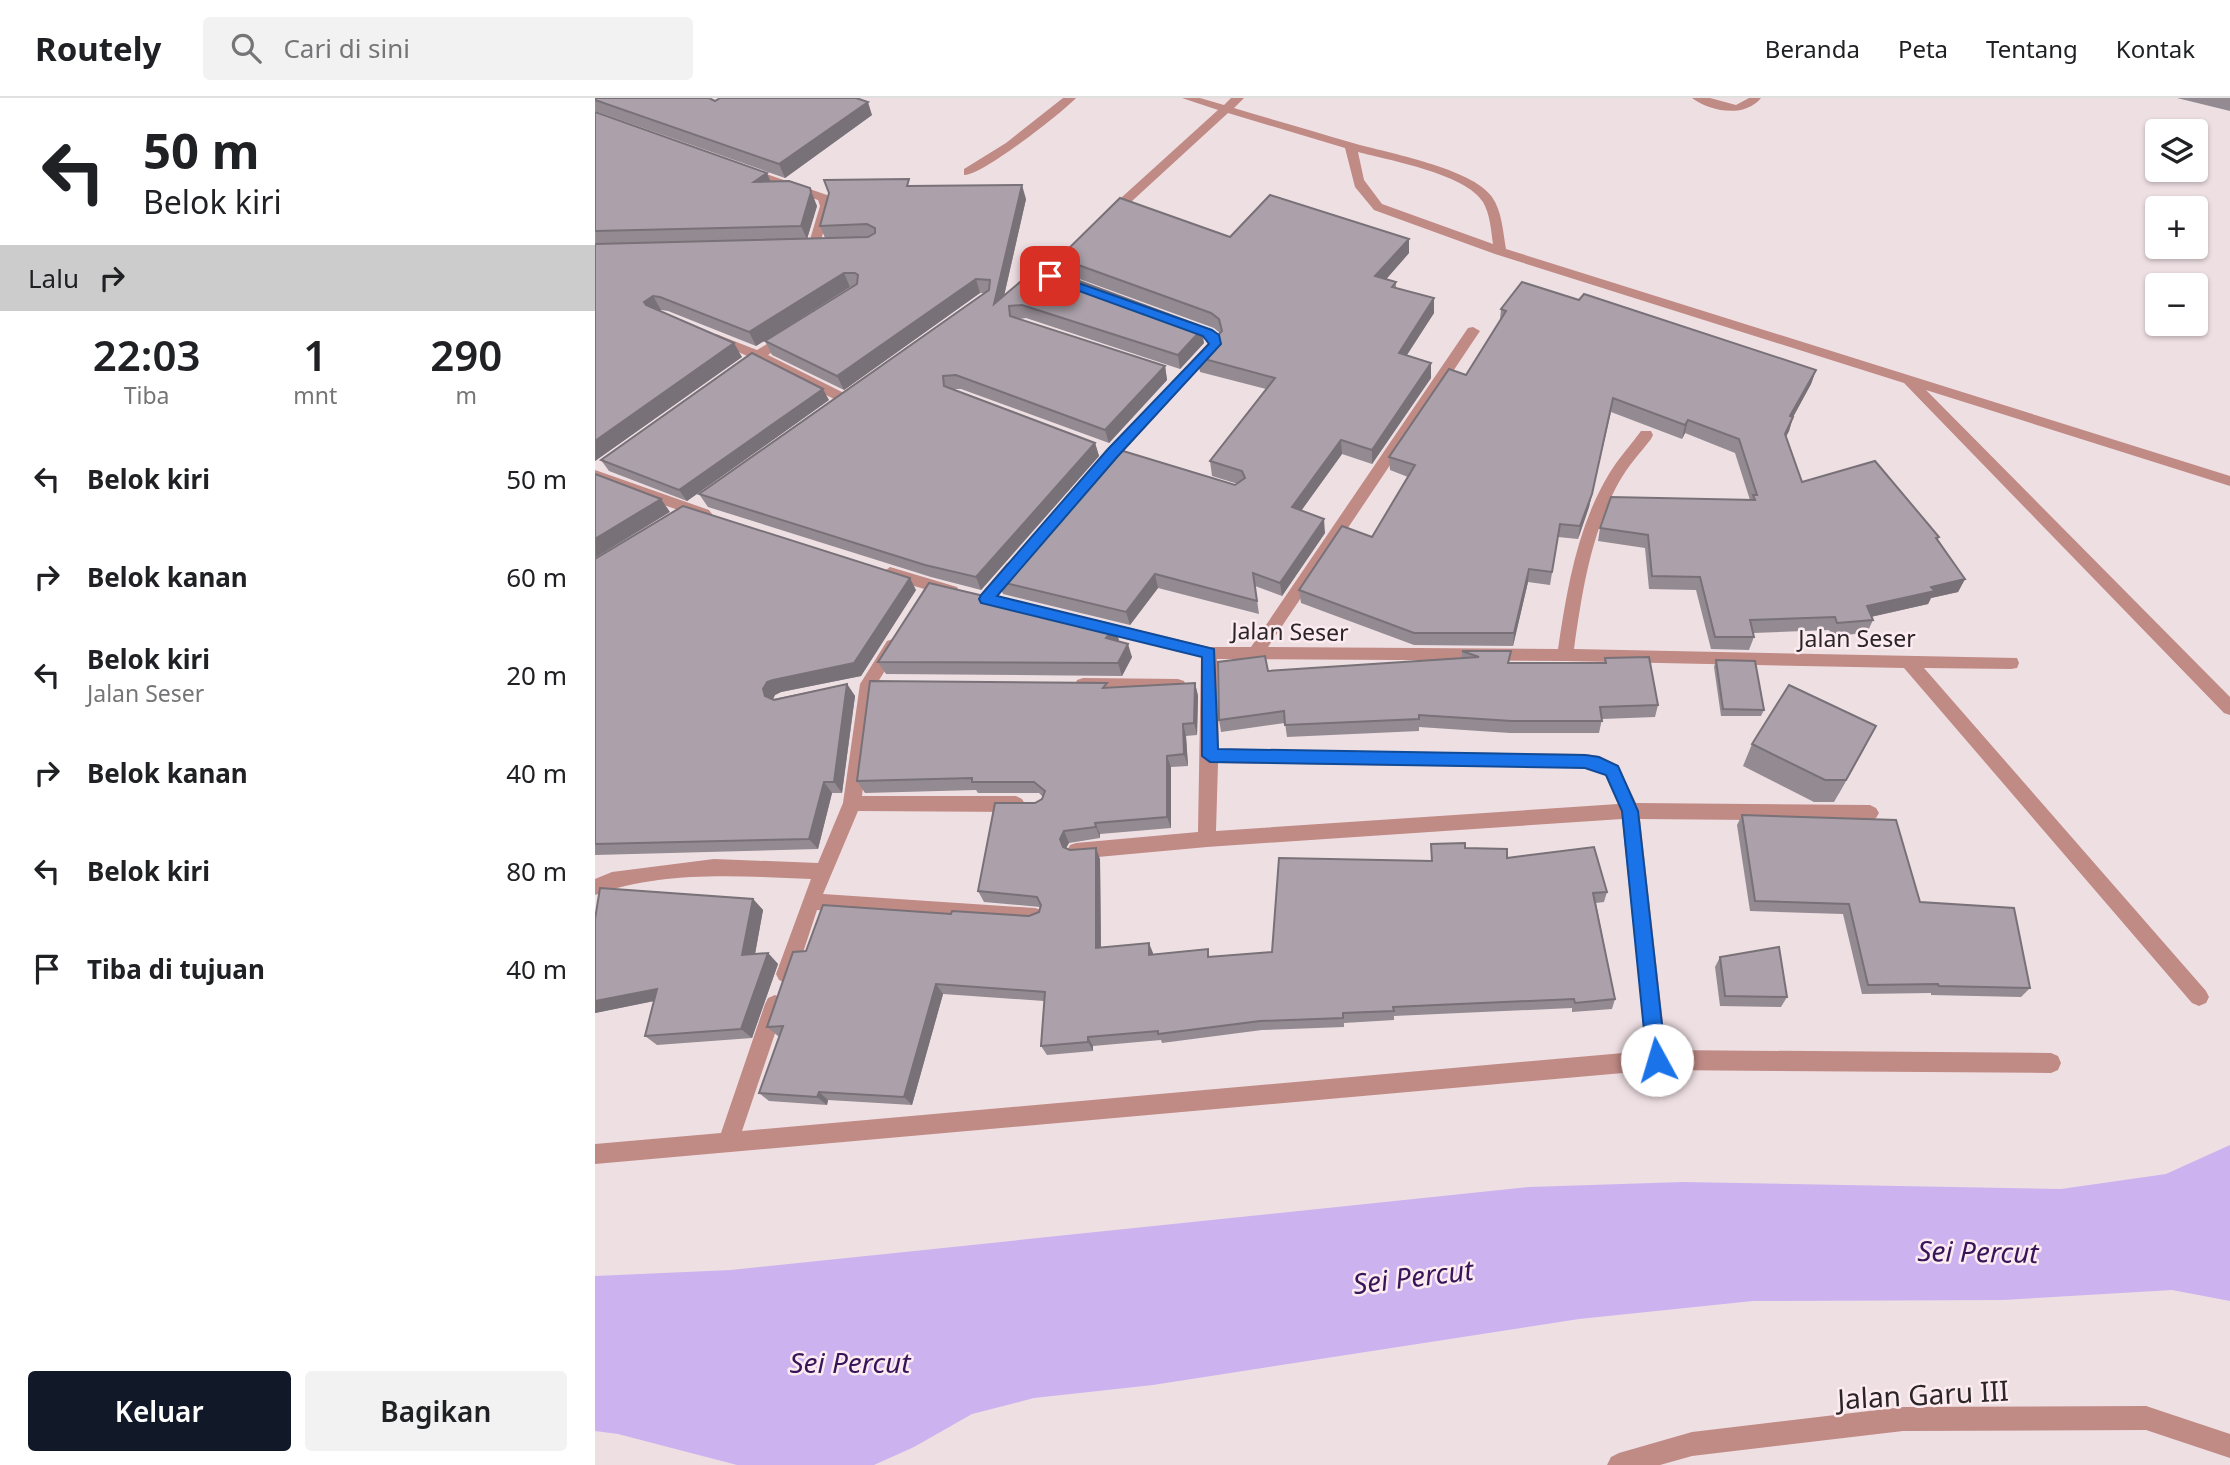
<!DOCTYPE html>
<html lang="id">
<meta charset="utf-8">
<style>
:root{--surface:#fff;--page:#f2f2f2;--text:#202124;--muted:#757577;--line:#e0e0e0;--accent:#111827}
body{margin:0;font-family:"Noto Sans",sans-serif;background:var(--page);color:var(--text);height:100vh;display:flex;flex-direction:column;font-size:26px;white-space:nowrap}
*{box-sizing:border-box;margin:0}
p{font-size:23px;color:var(--muted)}
.icon{flex:none;width:38px;height:38px;fill:none;stroke:currentColor;stroke-width:2;stroke-linecap:round;stroke-linejoin:round}
.map{position:relative;flex:1;overflow:hidden}
.details{display:flex;flex-direction:column;background:var(--surface);width:595px}
.details>*{flex:none}
.banner{background:#fff;color:var(--text);overflow:hidden}
.buttons{position:absolute;left:1550px;top:21px;display:grid;gap:14px}
.buttons a{display:grid;place-items:center;width:63px;height:63px;border-radius:7px;background:var(--surface);box-shadow:0 2px 5px #0004;font-size:35px}
.pin{position:absolute;display:grid;place-items:center;width:60px;height:60px;color:#fff;margin:-30px;border-radius:14px;box-shadow:0 4px 10px #0006}
.me{position:absolute;width:77px;margin:-38px;rotate:354deg;stroke-linejoin:round;filter:drop-shadow(0 0 5px #0008)}
.turn{display:flex;align-items:center;gap:24px;height:147px;padding:0 28px;font-size:32px}
.turn .icon{width:91px;height:91px;stroke-width:2.5}
.turn b{display:block;font-size:49px;line-height:60px}
.then{display:flex;align-items:center;height:66px;padding:0 28px;background:#0003;gap:14px;font-size:26px}
.eta{display:flex;justify-content:space-evenly;align-items:center;height:119px;text-align:center}
.eta b{font-size:42px;font-weight:600;line-height:49px}
.action{display:flex;gap:14px;margin-top:auto;padding:14px 28px}
.action a{flex:1;height:80px;border-radius:7px;background:var(--accent);color:#fff;font-size:28px;font-weight:600;line-height:80px;text-align:center}
.action a+a{background:var(--page);color:var(--text)}
ul{padding:0;list-style:none}
li{display:flex;align-items:center;gap:21px;height:98px;padding:0 28px}
li div{flex:1}
li b{display:block;font-size:26px}
li em{font-style:normal}
header{display:flex;align-items:center;gap:42px;box-sizing:border-box;height:98px;padding:0 35px;background:var(--surface);border-bottom:2px solid var(--line)}
header strong{font-size:33px}
nav{display:flex;gap:38px;margin-inline-start:auto;font-size:24px}
.search{width:490px;height:63px;background:var(--page);display:flex;align-items:center;gap:18px;box-sizing:border-box;padding:0 24px;border-radius:7px;color:var(--muted);font-size:26px}
main{display:flex;flex:1;min-height:0}
.map>svg:first-child{display:block}
.water{fill:#ccb3ef}
.lines{fill:none;stroke-linecap:round;stroke-linejoin:round}
.service{fill:#c08a85;fill-rule:evenodd}
.minor{fill:#c08a85;fill-rule:evenodd}
.wall{fill:#948a92}
.shaded-wall{fill:#787177}
.building{fill:#aca1aa;stroke:#787177;stroke-width:2}
.route{fill:#1a73e8;stroke:#114b97;stroke-width:2}
.labels{text-anchor:middle;dominant-baseline:central;stroke-width:5;stroke-linejoin:round;paint-order:stroke}
.street-label{font-size:23px;fill:#2b2527;stroke:#fcecf1}
.near-water-label{font-size:28px;font-style:italic;fill:#381559;stroke:#fcecf1}
.near-street-label{font-size:28px;fill:#2b2527;stroke:#fcecf1}
</style>
<header>
<strong>Routely</strong>
<div class="search"><svg class="icon" aria-label="search" viewBox="0 0 24 24"><circle cx="10" cy="10" r="6"/><path d="M15 15l6 6"/></svg>Cari di sini</div>
<nav><a>Beranda</a><a>Peta</a><a>Tentang</a><a>Kontak</a></nav>
</header>
<main>
<section class="details">
<div class="banner">
<div class="turn"><svg class="icon" aria-label="left" viewBox="0 0 24 24"><path d="M17 20v-9H6M10 6l-5 5 5 5"/></svg><div><b>50 m</b>Belok kiri</div></div>
<div class="then">Lalu<svg class="icon" aria-label="right" viewBox="0 0 24 24"><path d="M7 20v-9h11M14 6l5 5-5 5"/></svg></div>
</div>
<div class="eta">
<div><b>22:03</b><p>Tiba</p></div>
<div><b>1</b><p>mnt</p></div>
<div><b>290</b><p>m</p></div>
</div>
<ul>
<li><svg class="icon" aria-label="left" viewBox="0 0 24 24"><path d="M17 20v-9H6M10 6l-5 5 5 5"/></svg><div><b>Belok kiri</b></div><em>50 m</em></li>
<li><svg class="icon" aria-label="right" viewBox="0 0 24 24"><path d="M7 20v-9h11M14 6l5 5-5 5"/></svg><div><b>Belok kanan</b></div><em>60 m</em></li>
<li><svg class="icon" aria-label="left" viewBox="0 0 24 24"><path d="M17 20v-9H6M10 6l-5 5 5 5"/></svg><div><b>Belok kiri</b><p>Jalan Seser</p></div><em>20 m</em></li>
<li><svg class="icon" aria-label="right" viewBox="0 0 24 24"><path d="M7 20v-9h11M14 6l5 5-5 5"/></svg><div><b>Belok kanan</b></div><em>40 m</em></li>
<li><svg class="icon" aria-label="left" viewBox="0 0 24 24"><path d="M17 20v-9H6M10 6l-5 5 5 5"/></svg><div><b>Belok kiri</b></div><em>80 m</em></li>
<li><svg class="icon" aria-label="arrive" viewBox="0 0 24 24"><path d="M6 21V4h12l-3 4 3 4H6"/></svg><div><b>Tiba di tujuan</b></div><em>40 m</em></li>
</ul>
<div class="action"><a>Keluar</a><a>Bagikan</a></div>
</section>
<div class="map">
<svg width="1635" height="1367" viewBox="0 0 1635 1367">
<rect width="100%" height="100%" fill="#eedfe3"/>
<polygon class="water" points="1635,1047 1635,1203 1577,1192 1408,1202 1158,1203 984,1221 558,1287 439,1300 377,1316 319,1349 279,1367 142,1367 23,1336 0,1333 0,1178 136,1172 934,1089 1088,1084 1466,1091 1571,1076"/>
<g class="lines">
<g class="service">
<path d="M468,0H481C467,15 385,79 369,77V71L411,45Z"/>
<path d="M587,0H605L629,7L636,0H649L639,10C679,22 718,33 758,45C792,55 877,70 897,99C907,113 908,134 911,151L1635,378V388L1331,292L1635,599V617L1629,615L1309,285L900,156L779,112L760,89L750,50L633,15L524,115H516V109L623,12ZM763,54C793,62 871,76 888,104C895,116 896,132 898,146L787,106L769,82Z"/>
<path d="M1097,0H1115L1141,7L1154,0H1166C1150,20 1116,14 1097,0Z"/>
</g>
<g class="minor">
<polygon points="151,69 232,97 237,108 223,151 215,151 213,148 225,108 223,102 147,76 145,73"/>
<polygon points="481,146 487,150 463,177 476,183 476,189 466,189 450,181 450,175 477,147"/>
<polygon points="587,222 624,237 627,246 510,373 500,373 498,369 500,365 613,245 613,242 582,229 582,223"/>
<path d="M878,229L885,233L673,549L963,551C972,491 982,429 1014,376C1023,361 1035,348 1046,333H1056L1058,337L1056,341C1045,355 1033,368 1024,384C996,435 987,494 979,551L1422,560L1424,565L1422,570L1416,571L1329,570L1611,893L1614,899L1611,905L1604,908L1597,905L1309,570L970,563L622,561L624,651L990,656L1004,658L1023,667L1041,705L1275,707L1281,710L1284,715L1281,720L1275,723L1045,721L1071,952L1456,955L1463,958L1466,965L1463,972L1456,975L1062,972L0,1066V1046L126,1035L170,906L173,900L180,897L187,900L190,906L147,1033L1051,953L1027,721L612,749L481,761L475,759L472,753L475,747L481,745L603,734L606,559L493,531L491,527L493,523L499,521L614,549H656L873,230ZM623,665L990,670L1010,677L1023,706L621,733Z"/>
<polygon points="192,234 197,235 197,241 173,257 253,297 253,303 243,303 163,263 147,274 137,274 137,268 152,258 114,240 121,236 162,252"/>
<polygon points="0,372 114,412 117,416 109,421 0,383"/>
<polygon points="418,463 426,469 424,473 397,505 385,505 383,501 385,497 412,465"/>
<polygon points="295,469 362,489 364,493 356,499 289,479 287,475"/>
<path d="M298,541L306,547L281,587L267,698H421L427,701L430,706L427,711L421,714L263,713L228,796L440,810L447,812L449,818L447,824L440,826L222,812L201,876L198,882L191,885L184,882L181,876L216,781C145,778 68,772 0,797V781L17,774L119,761L223,765L248,705L265,586L292,543Z"/>
<polygon points="488,580 583,581 589,583 591,588 589,593 583,595 488,594 482,592 480,587 482,582"/>
<polygon points="1551,1308 1635,1336 1635,1360 1551,1332 1308,1333 1097,1358 1065,1367 1012,1367 1016,1359 1024,1355 1097,1334 1308,1309"/>
</g>
</g>
<g class="wall">
<polygon points="0,0 120,3 277,17 190,80 0,13"/>
<polygon points="1582,0 1635,0 1635,13"/>
<polygon points="0,14 175,83 222,108 212,141 230,140 225,128 317,88 431,101 409,198 609,245 585,271 431,220 424,221 570,268 572,282 514,345 366,291 357,291 500,345 504,358 386,492 336,479 113,409 104,396 389,195 385,195 249,292 177,257 170,243 257,189 255,189 161,248 73,213 66,212 64,213 147,259 0,363"/>
<polygon points="635,139 814,155 791,181 801,184 801,190 839,215 812,257 836,265 836,280 777,366 747,356 706,413 730,435 687,498 660,488 664,516 563,490 535,527 408,496 402,483 643,386 617,378 615,363 671,291 605,274 602,259 625,235 619,230 468,175 464,160"/>
<polygon points="984,202 1221,272 1216,286 1198,319 1194,333 1191,339 1207,384 1344,439 1343,441 1370,481 1363,494 1336,500 1333,506 1276,519 1278,522 1272,535 1237,538 1234,532 1158,535 1159,539 1154,552 1116,551 1101,492 1054,491 1050,450 1003,443 1005,430 1155,402 1140,355 1090,335 1087,341 1016,314 994,409 983,441 963,439 955,487 933,484 918,548 819,547 706,505 704,492 777,439 813,379 795,372 794,359 871,277 905,222 906,211"/>
<polygon points="234,302 92,403 14,373 6,362"/>
<polygon points="0,461 321,492 266,578 186,594 180,597 178,601 252,586 260,598 247,695 237,695 223,751 0,757"/>
<polygon points="524,542 523,543 537,559 527,578 291,576 283,564"/>
<polygon points="867,553 914,565 1009,565 1010,560 1063,607 1060,619 1007,621 1004,635 915,635 824,629 824,633 692,639 690,625 626,634 624,622 673,573 867,560"/>
<polygon points="1121,562 1169,612 1166,618 1126,618 1119,569"/>
<polygon points="600,585 603,598 602,637 591,638 593,668 576,669 576,730 505,736 505,740 474,745 470,750 505,761 506,849 558,855 558,857 615,859 677,854 836,763 836,746 870,750 912,760 1012,794 1009,804 1001,805 1020,901 1017,911 977,914 977,910 799,918 799,922 749,925 749,929 667,932 567,945 566,942 498,948 498,953 452,957 446,948 449,903 348,896 317,1007 233,1002 232,1007 174,1003 164,995 184,938 183,938 172,929 211,853 356,816 434,818 444,814 445,809 389,804 383,793 440,705 447,701 448,699 444,695 383,695 381,692 270,695 262,683 513,590"/>
<polygon points="1157,646 1269,651 1239,704 1219,704 1148,668"/>
<polygon points="1147,717 1325,804 1435,890 1426,899 1336,897 1336,895 1267,896 1248,816 1155,813 1142,727"/>
<polygon points="158,801 168,812 160,856 173,855 183,866 157,940 62,947 50,938 59,903 0,915 0,821"/>
<polygon points="1125,859 1192,899 1186,909 1125,908 1120,869"/>
</g>
<g class="shaded-wall">
<polygon points="273,4 277,17 190,80 184,66"/>
<polygon points="172,75 178,89 159,84"/>
<polygon points="427,87 431,101 404,220 399,206"/>
<polygon points="215,90 222,108 212,141 206,128"/>
<polygon points="814,141 814,155 781,193 780,178"/>
<polygon points="249,175 255,189 161,248 154,234"/>
<polygon points="381,181 385,195 249,292 242,278"/>
<polygon points="58,198 66,212 58,217 49,204"/>
<polygon points="839,200 839,215 804,269 804,255"/>
<polygon points="607,231 609,245 585,271 583,257"/>
<polygon points="139,245 147,259 0,363 0,343"/>
<polygon points="836,265 836,280 777,366 777,352"/>
<polygon points="570,268 572,282 514,345 510,332"/>
<polygon points="1221,272 1216,286 1191,332 1195,318"/>
<polygon points="228,291 234,302 92,403 84,392"/>
<polygon points="1018,300 994,409 983,441 985,428"/>
<polygon points="1198,319 1194,333 1185,349 1190,336"/>
<polygon points="1093,322 1090,335 1087,341 1090,327"/>
<polygon points="746,342 747,356 698,424 697,409"/>
<polygon points="500,345 504,358 386,492 381,479"/>
<polygon points="66,401 75,414 0,460 0,441"/>
<polygon points="729,421 730,435 687,498 685,485"/>
<polygon points="934,471 933,484 918,548 919,535"/>
<polygon points="560,476 563,490 535,527 531,514"/>
<polygon points="315,480 321,492 266,578 186,594 180,597 177,603 170,598 168,591 172,584"/>
<polygon points="1370,481 1363,494 1336,500 1333,506 1266,521 1272,508 1336,489"/>
<polygon points="520,529 524,542 515,553 511,540"/>
<polygon points="533,546 537,559 527,578 523,565"/>
<polygon points="600,585 603,598 602,637 599,625"/>
<polygon points="252,586 260,598 247,695 239,684"/>
<polygon points="588,626 591,638 593,668 589,656"/>
<polygon points="1281,628 1269,651 1239,704 1251,682"/>
<polygon points="572,658 576,669 576,730 572,719"/>
<polygon points="229,684 237,695 223,751 214,741"/>
<polygon points="500,725 505,736 505,740 501,729"/>
<polygon points="469,733 474,745 470,752 473,760 465,741"/>
<polygon points="501,750 505,761 506,860 501,850"/>
<polygon points="158,801 168,812 158,867 147,857"/>
<polygon points="554,845 558,855 558,867 554,857"/>
<polygon points="173,855 183,866 157,940 146,931"/>
<polygon points="341,886 348,896 317,1007 309,999"/>
<polygon points="62,891 74,900 0,915 0,903"/>
<polygon points="493,939 498,948 498,953 493,944"/>
<polygon points="224,994 233,1002 232,1007 222,999"/>
</g>
<g class="building">
<polygon points="0,0 114,0 120,3 125,0 261,0 273,4 184,66 0,2"/>
<polygon points="0,14 172,75 159,84 194,83 215,90 216,94 206,128 0,133"/>
<polygon points="314,81 312,88 427,87 399,206 444,168 603,227 607,231 583,257 427,207 414,208 415,218 570,268 510,332 361,277 348,278 349,288 500,345 381,479 330,467 104,396 394,192 395,182 381,181 242,278 170,243 262,186 263,177 260,175 249,175 154,234 65,199 58,198 49,204 51,207 139,245 0,343 0,146 273,139 280,135 280,130 272,126 225,128 234,95 229,82"/>
<polygon points="675,97 814,141 780,178 801,184 797,189 839,200 804,255 836,265 777,352 746,342 697,409 729,421 685,485 658,475 662,503 560,476 531,514 402,483 518,350 640,387 650,380 647,373 615,363 680,280 602,259 627,233 624,221 616,215 464,160 525,100 635,139"/>
<polygon points="927,184 984,202 989,196 1221,272 1195,318 1198,319 1190,336 1207,384 1280,363 1344,439 1341,440 1370,481 1336,489 1340,493 1272,508 1278,522 1242,525 1240,519 1155,522 1159,539 1120,539 1105,479 1057,478 1053,437 1005,430 1016,399 1160,402 1158,397 1162,397 1144,341 1093,322 1090,327 1018,300 997,396 985,428 965,426 957,474 934,471 919,535 819,535 704,492 747,428 777,439 820,367 794,359 854,271 871,277 911,213 906,211"/>
<polygon points="157,255 228,291 84,392 6,362"/>
<polygon points="0,376 66,401 0,441"/>
<polygon points="88,408 315,480 259,565 178,582 172,584 168,591 170,598 179,602 252,586 239,684 229,684 214,741 0,746 0,461"/>
<polygon points="334,485 520,529 511,540 533,546 523,565 283,564"/>
<polygon points="867,553 916,553 913,565 1011,565 1010,560 1054,559 1063,607 1005,609 1007,623 917,623 824,617 824,621 690,627 689,613 624,622 623,564 670,558 673,573 884,559"/>
<polygon points="1121,562 1160,563 1169,612 1128,611"/>
<polygon points="275,583 512,585 508,590 600,585 599,625 588,626 589,656 572,658 572,719 500,725 501,729 469,733 465,741 468,749 475,752 501,750 501,850 554,845 554,857 613,851 613,859 677,854 684,760 837,763 836,746 870,745 870,750 912,751 912,760 999,749 1012,794 998,795 1020,901 980,905 979,901 798,909 799,913 748,915 748,920 665,923 563,936 563,933 493,939 493,944 446,948 450,894 341,886 309,999 224,994 222,999 164,995 188,928 172,929 198,854 211,853 228,807 356,816 357,813 434,818 444,814 446,807 442,799 383,793 400,705 440,705 447,701 450,693 439,684 377,684 377,680 262,683"/>
<polygon points="1194,587 1281,628 1251,682 1230,682 1157,646"/>
<polygon points="1147,717 1301,722 1325,804 1419,810 1435,890 1344,888 1343,886 1273,887 1254,806 1160,803"/>
<polygon points="5,790 158,801 147,857 173,855 146,931 50,938 62,891 0,903 0,821"/>
<polygon points="1184,849 1192,899 1130,898 1125,859"/>
</g>
<polygon class="route" points="455,175 617,232 624,237 626,246 523,358 402,498 619,551 623,651 990,657 1004,659 1023,668 1043,713 1071,962 1068,968 1062,970 1055,968 1052,962 1027,713 1011,677 990,670 615,664 607,658 607,559 386,505 384,501 386,497 513,351 614,246 608,238 451,181 449,178"/>
<g class="labels">
<g class="street-label">
<text transform="translate(695 533) rotate(1)">Jalan Seser</text>
<text x="1262" y="540">Jalan Seser</text>
</g>
<g class="near-water-label">
<text transform="translate(1383 1153) rotate(1)">Sei Percut</text>
<text transform="translate(818 1178) rotate(-7)">Sei Percut</text>
<text x="255" y="1264">Sei Percut</text>
</g>
<g class="near-street-label">
<text transform="translate(1328 1296) rotate(-3)">Jalan Garu III</text>
</g>
</g>
</svg>
<div class="buttons">
<a><svg class="icon" aria-label="layers" viewBox="0 0 24 24"><path d="M12 4l9 5-9 5-9-5zM3 14l9 5 9-5"/></svg></a>
<a>+</a>
<a>−</a>
</div>
<div class="pin" style="left:455px;top:178px;background:#d93025"><svg class="icon" aria-label="arrive" viewBox="0 0 24 24"><path d="M6 21V4h12l-3 4 3 4H6"/></svg></div>
<svg class="me" style="left:1062px;top:962px" viewBox="-20 -20 40 40"><circle r="19" fill="#fff"/><path d="M0-13L10 11 0 6-10 11z" fill="#1a73e8"/></svg>
</div>
</main>
